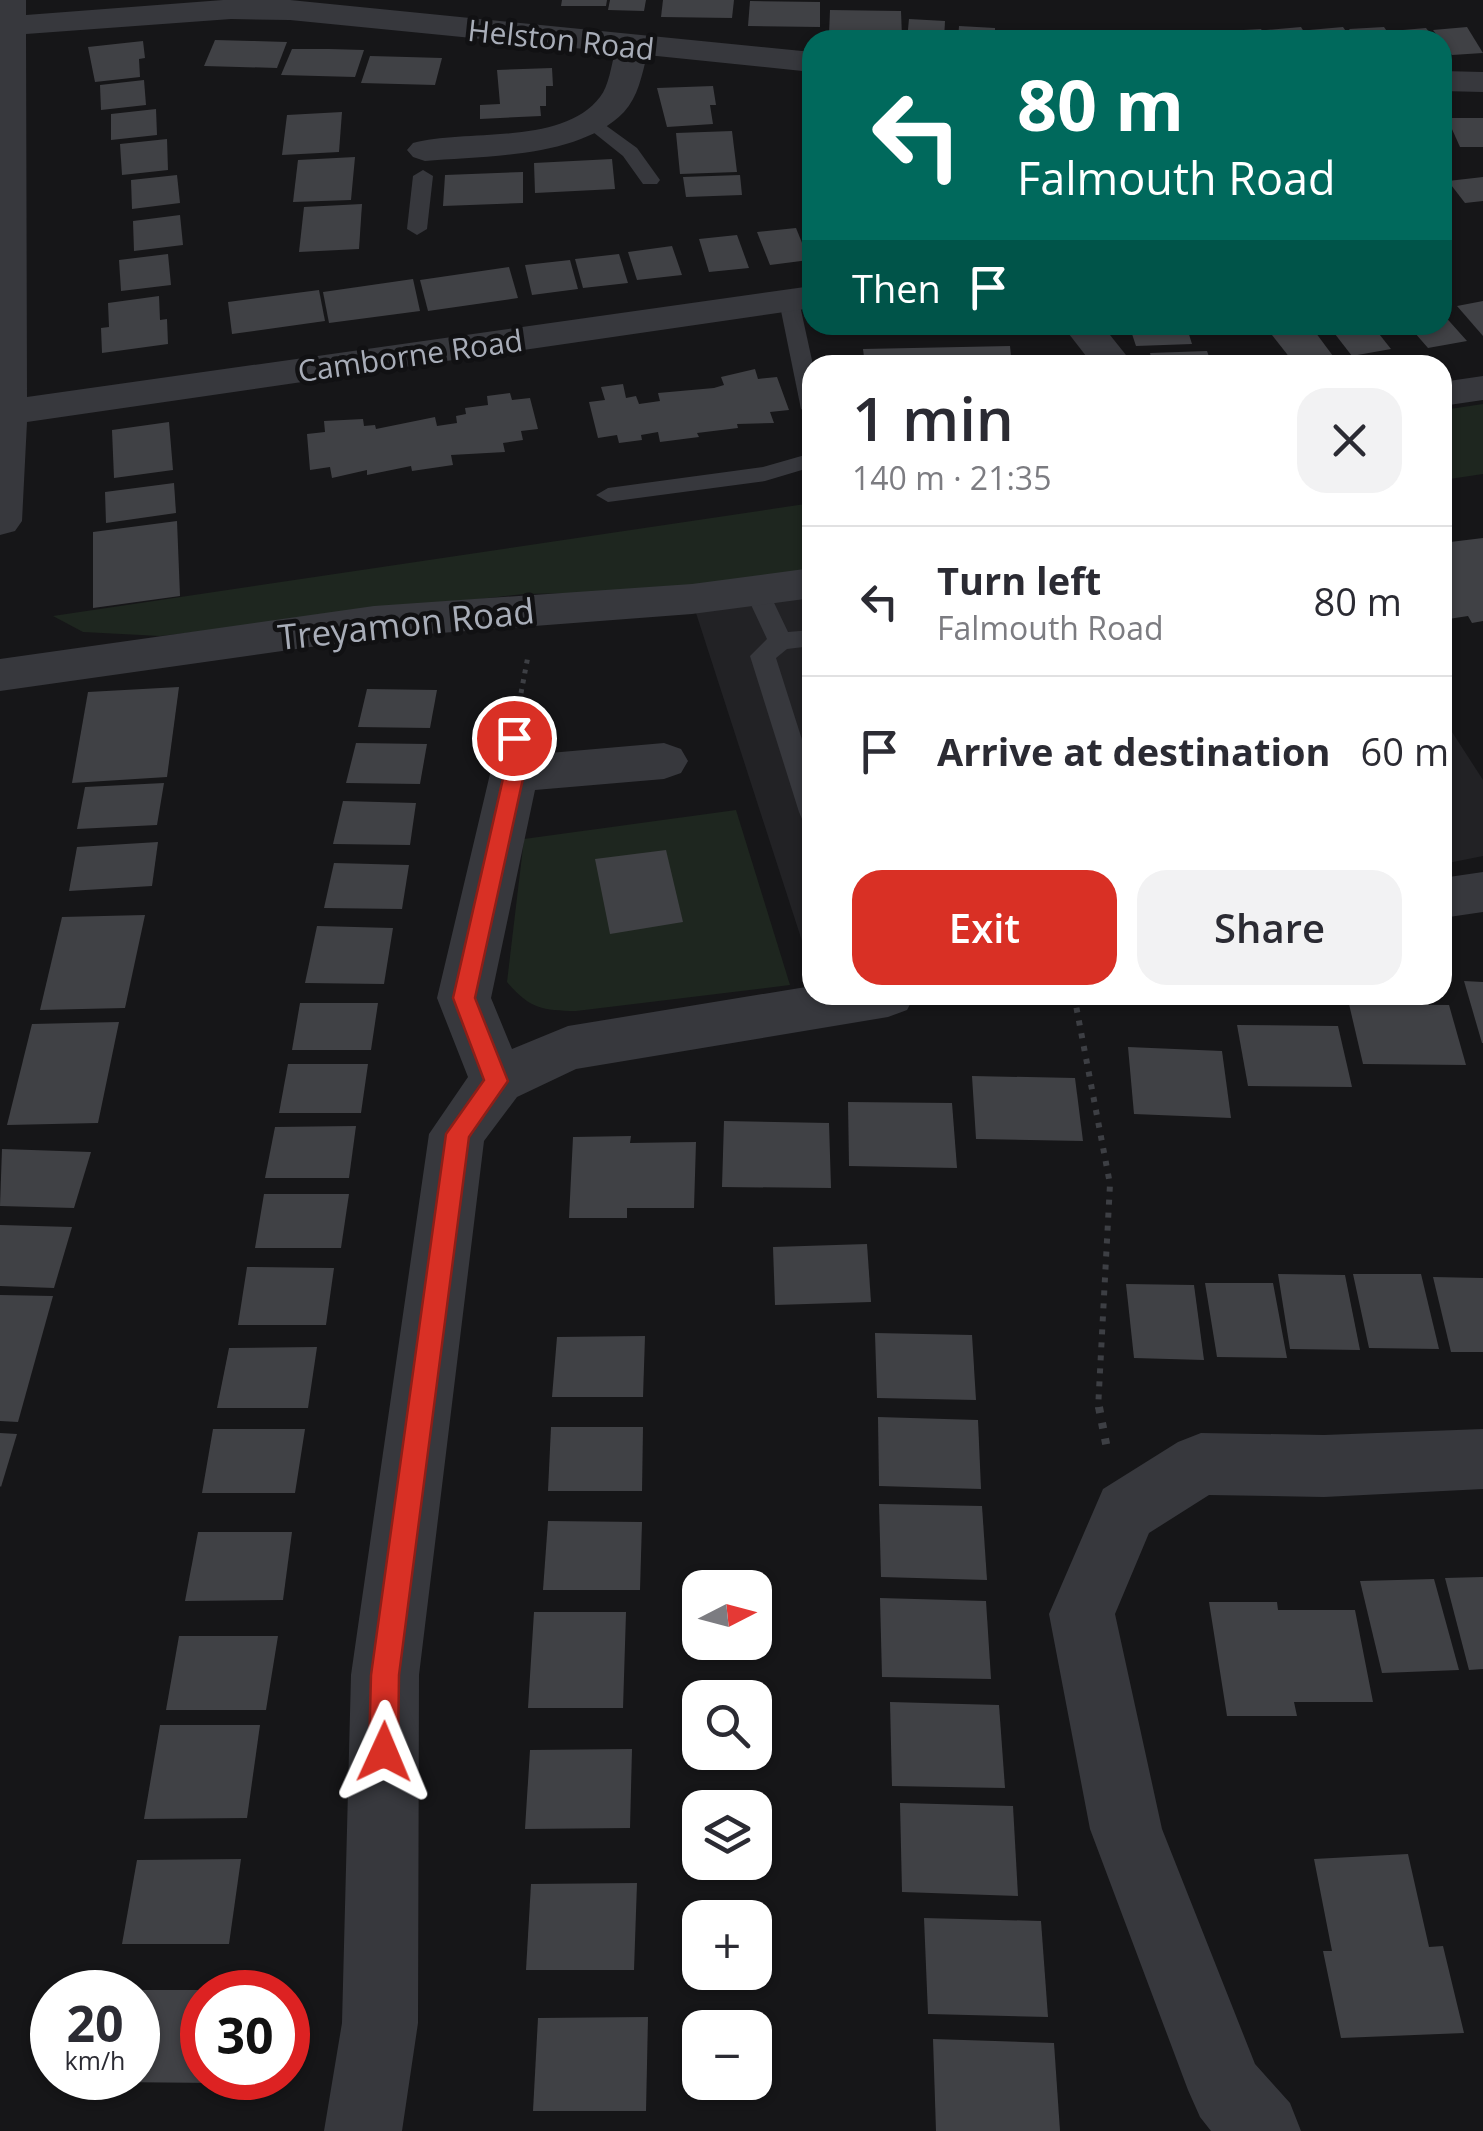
<!DOCTYPE html>
<meta charset="utf-8">
<style>
:root{--surface:#fff;--page:#f2f2f3;--text:#2b2b33;--muted:#7c7c81;--line:#e1e1e2;--accent:#d93025}
body{margin:0;font-family:"Open Sans",sans-serif;background:var(--page);color:var(--text);height:100vh;display:flex;flex-direction:column;font-size:38px;white-space:nowrap}
*{box-sizing:border-box;margin:0}
p{font-size:32px;color:var(--muted)}
.icon{flex:none;width:55px;height:55px;fill:none;stroke:currentColor;stroke-width:2;stroke-linecap:round;stroke-linejoin:round}
.map{position:relative;flex:1;overflow:hidden}
.details{position:absolute;left:802px;top:355px;width:650px;height:650px;display:flex;flex-direction:column;background:var(--surface);border-radius:30px;box-shadow:0 2px 8px #0004}
.details>*{flex:none}
.top-card{position:absolute;left:802px;top:30px;width:650px;height:305px;border-radius:30px;box-shadow:0 2px 8px #0004;background:#00695c;color:#fff;overflow:hidden}
.needle{width:65px;rotate:84deg}
.controls{position:absolute;left:682px;top:1570px;display:grid;gap:20px}
.controls a{display:grid;place-items:center;width:90px;height:90px;border-radius:20px;background:var(--surface);box-shadow:0 2px 8px #0004;font-size:50px}
.speed{position:absolute;left:30px;top:1970px;display:flex;gap:20px;font-size:50px;font-weight:700;text-align:center}
.speed>*{display:grid;place-content:center;width:130px;height:130px;border-radius:50%;background:var(--surface);box-shadow:0 2px 8px #0004;line-height:1}
.speed small{font-size:25px;font-weight:400}
.speed .limit{border:15px solid #d22;background:#fff;color:#111}
.pin{position:absolute;display:grid;place-items:center;width:85px;height:85px;color:#fff;margin:-42px;border:5px solid #fff;border-radius:50%;box-shadow:0 2px 10px #0007}
.me{position:absolute;width:110px;margin:-55px;rotate:1deg;stroke-linejoin:round;filter:drop-shadow(0 0 8px #0008)}
.turn{display:flex;align-items:center;gap:35px;height:210px;padding:0 50px;font-size:45px}
.turn .icon{width:130px;height:130px;stroke-width:2.5}
.turn b{display:block;font-size:70px;line-height:85px}
.then{display:flex;align-items:center;height:95px;padding:0 50px;background:#0003;gap:20px;font-size:38px}
.round{display:grid;place-items:center;flex:none;width:105px;height:105px;border-radius:30px;background:var(--page)}
.head{display:flex;align-items:center;justify-content:space-between;height:170px;padding:0 50px}
h1{font-size:60px;font-weight:600;line-height:75px}
.primary-button{display:flex;gap:20px;margin-top:auto;padding:20px 50px}
.primary-button a{flex:1;height:115px;border-radius:30px;background:var(--accent);color:#fff;font-size:40px;font-weight:600;line-height:115px;text-align:center}
.primary-button a+a{background:var(--page);color:var(--text)}
ul{padding:0;list-style:none}
li{display:flex;align-items:center;gap:30px;height:150px;padding:0 50px;border-top:2px solid var(--line)}
li div{flex:1}
li b{display:block;font-size:38px}
li em{font-style:normal}
.map>svg:first-child{display:block}
.built{fill:#222225}
.green{fill:#1e261f}
.building{fill:#404145}
.lines{fill:none;stroke-linecap:round;stroke-linejoin:round}
.path-far2{stroke:#3d3f44;stroke-width:5;stroke-dasharray:4 6;stroke-linecap:butt}
.path-far1{stroke:#3d3f44;stroke-width:6;stroke-dasharray:5 8;stroke-linecap:butt}
.path{stroke:#3d3f44;stroke-width:8;stroke-dasharray:6 10;stroke-linecap:butt}
.lane{fill:#37383d;fill-rule:evenodd}
.street{fill:#37383d;fill-rule:evenodd}
.route{fill:#d93025;stroke:#8d1f18;stroke-width:2.5}
.labels{text-anchor:middle;dominant-baseline:central;stroke-width:9;stroke-linejoin:round;paint-order:stroke}
.far-street-label{font-size:30px;fill:#a8adb8;stroke:#111113}
.street-label{font-size:35px;fill:#a8adb8;stroke:#111113}
</style>
<div class="map">
<svg width="1483" height="2131" viewBox="0 0 1483 2131">
<rect width="100%" height="100%" fill="#161618"/>
<g class="built">
<polygon points="812,594 812,972 696,613"/>
<polygon points="1443,718 1483,780 1483,856 1443,864"/>
</g>
<g class="green">
<polygon points="1483,404 1483,474 1443,480 1443,410"/>
<polygon points="812,503 812,573 692,591 524,594 160,636 83,632 53,616"/>
<path d="M736,810L790,985L576,1011C542,1010 530,1009 507,982L524,839Z"/>
</g>
<g class="building">
<polygon points="562,0 607,0 606,6 561,6"/>
<polygon points="610,0 646,0 644,11 608,10"/>
<polygon points="663,0 734,0 732,18 661,17"/>
<polygon points="750,1 820,2 820,27 748,26"/>
<polygon points="830,10 901,11 902,37 829,35"/>
<polygon points="909,19 945,21 944,40 907,40"/>
<polygon points="959,26 995,28 995,40 958,40"/>
<polygon points="1301,27 1309,40 1272,40 1266,30"/>
<polygon points="1343,27 1352,40 1315,40 1309,30"/>
<polygon points="1384,27 1393,40 1357,40 1349,29"/>
<polygon points="1467,27 1483,53 1452,55 1433,30"/>
<polygon points="1426,28 1435,40 1398,40 1391,31"/>
<polygon points="1261,29 1268,40 1231,40 1226,31"/>
<polygon points="1011,30 1048,32 1048,40 1011,40"/>
<polygon points="1174,30 1180,40 1143,40 1139,33"/>
<polygon points="1218,30 1225,40 1188,40 1183,32"/>
<polygon points="215,40 252,41 287,42 277,68 204,66"/>
<polygon points="143,41 145,58 139,59 140,77 95,82 88,47"/>
<polygon points="292,49 329,49 364,50 355,77 281,75"/>
<polygon points="370,56 407,57 442,58 435,85 361,83"/>
<polygon points="552,68 553,86 546,86 546,106 540,106 541,116 480,119 480,105 500,104 497,70"/>
<polygon points="144,80 146,105 101,110 100,85"/>
<polygon points="713,86 716,105 710,105 713,124 667,127 657,88"/>
<polygon points="156,109 157,135 111,140 111,114"/>
<polygon points="342,112 339,152 282,155 287,115"/>
<polygon points="1447,118 1483,118 1483,147 1460,147"/>
<polygon points="732,131 737,172 680,174 676,133"/>
<polygon points="167,139 168,170 122,175 120,144"/>
<polygon points="355,157 351,200 293,202 298,160"/>
<polygon points="612,159 615,189 535,193 534,163"/>
<polygon points="523,172 523,203 443,206 445,175"/>
<polygon points="177,175 180,203 132,209 131,180"/>
<polygon points="740,175 742,195 686,197 683,177"/>
<polygon points="1483,177 1483,201 1465,203 1448,181"/>
<polygon points="362,204 359,249 299,252 304,207"/>
<polygon points="180,215 183,245 134,251 133,221"/>
<polygon points="796,228 809,260 770,265 757,232"/>
<polygon points="737,235 749,268 709,272 699,239"/>
<polygon points="672,246 682,275 637,280 628,252"/>
<polygon points="168,254 171,285 121,291 119,260"/>
<polygon points="619,254 628,283 583,288 575,259"/>
<polygon points="570,260 578,289 532,295 525,265"/>
<polygon points="509,267 518,298 428,311 420,280"/>
<polygon points="413,279 420,311 329,323 323,292"/>
<polygon points="319,290 325,321 232,334 228,302"/>
<polygon points="159,296 160,320 167,319 168,344 102,353 101,328 109,327 108,303"/>
<polygon points="1483,301 1483,336 1457,306"/>
<polygon points="1442,313 1467,341 1428,348 1408,325 1442,325"/>
<polygon points="1129,325 1186,325 1192,344 1136,346"/>
<polygon points="1310,325 1333,356 1294,363 1268,330"/>
<polygon points="1328,325 1372,325 1391,349 1352,356"/>
<polygon points="1010,346 1012,365 865,365 863,349"/>
<polygon points="1207,351 1212,365 1153,365 1150,353"/>
<polygon points="755,369 758,379 777,377 789,410 770,412 774,423 737,424 738,428 697,433 699,437 660,442 658,432 641,435 642,440 619,443 617,435 598,438 589,402 605,400 601,387 623,384 626,398 636,396 639,404 660,401 658,393 714,388 724,385 721,377"/>
<polygon points="510,393 512,400 530,398 538,429 521,431 523,440 503,443 505,452 451,455 453,465 412,471 411,466 367,475 367,470 332,478 330,467 310,470 307,434 325,432 324,421 363,419 364,426 375,425 376,429 435,417 437,426 457,423 456,416 466,414 465,408 488,405 487,396"/>
<polygon points="169,422 173,470 114,478 112,430"/>
<polygon points="174,483 176,513 106,523 105,492"/>
<polygon points="177,521 180,596 93,608 93,532"/>
<polygon points="1483,538 1483,621 1472,623 1468,616 1442,620 1442,543"/>
<polygon points="179,687 167,777 72,783 88,692"/>
<polygon points="367,689 437,690 430,728 358,727"/>
<polygon points="356,743 427,744 420,784 346,783"/>
<polygon points="164,783 157,825 77,829 85,787"/>
<polygon points="343,801 416,803 410,845 333,844"/>
<polygon points="158,842 152,886 69,891 77,847"/>
<polygon points="666,850 683,922 610,934 595,859"/>
<polygon points="334,863 409,865 402,909 324,908"/>
<polygon points="145,915 125,1008 40,1010 62,917"/>
<polygon points="317,926 393,928 384,984 305,983"/>
<polygon points="1464,981 1483,982 1483,1043 1482,1043"/>
<polygon points="300,1003 378,1003 371,1050 292,1050"/>
<polygon points="1349,1004 1449,1005 1466,1065 1363,1064"/>
<polygon points="119,1022 98,1123 7,1125 32,1024"/>
<polygon points="1237,1025 1338,1026 1352,1087 1248,1086"/>
<polygon points="1128,1047 1222,1051 1231,1118 1134,1114"/>
<polygon points="288,1064 368,1064 361,1113 279,1113"/>
<polygon points="972,1076 1075,1078 1083,1141 976,1139"/>
<polygon points="848,1102 952,1103 957,1168 849,1166"/>
<polygon points="724,1121 829,1123 831,1188 722,1187"/>
<polygon points="356,1126 349,1178 265,1178 275,1127"/>
<polygon points="631,1136 630,1143 696,1142 694,1208 627,1208 627,1218 569,1218 573,1137"/>
<polygon points="2,1149 91,1152 74,1208 0,1206"/>
<polygon points="264,1194 349,1194 341,1248 255,1248"/>
<polygon points="0,1225 72,1227 54,1288 0,1286"/>
<polygon points="867,1244 871,1302 775,1305 773,1247"/>
<polygon points="247,1267 334,1268 326,1325 238,1325"/>
<polygon points="1278,1274 1345,1275 1360,1350 1290,1349"/>
<polygon points="1353,1274 1421,1274 1439,1349 1369,1348"/>
<polygon points="1433,1277 1483,1278 1483,1352 1451,1352"/>
<polygon points="1205,1283 1273,1283 1287,1358 1217,1357"/>
<polygon points="1126,1284 1194,1285 1204,1360 1134,1358"/>
<polygon points="0,1295 53,1296 18,1422 0,1421"/>
<polygon points="875,1333 972,1335 976,1400 877,1398"/>
<polygon points="645,1336 643,1397 552,1397 557,1337"/>
<polygon points="317,1347 308,1408 217,1408 229,1348"/>
<polygon points="878,1417 978,1420 981,1489 879,1486"/>
<polygon points="551,1427 643,1427 642,1491 548,1491"/>
<polygon points="213,1429 305,1429 295,1493 202,1493"/>
<polygon points="0,1433 17,1434 1,1487 0,1486"/>
<polygon points="879,1504 982,1506 987,1580 881,1577"/>
<polygon points="548,1521 642,1522 640,1590 543,1590"/>
<polygon points="198,1532 292,1532 283,1600 185,1601"/>
<polygon points="1483,1577 1483,1669 1469,1670 1445,1578"/>
<polygon points="1434,1579 1459,1670 1382,1673 1360,1581"/>
<polygon points="880,1598 986,1601 991,1679 882,1677"/>
<polygon points="1209,1602 1277,1602 1278,1610 1355,1610 1373,1702 1294,1702 1297,1716 1227,1716"/>
<polygon points="534,1612 626,1612 623,1708 528,1708"/>
<polygon points="179,1636 278,1636 266,1710 166,1710"/>
<polygon points="890,1702 999,1705 1005,1788 892,1786"/>
<polygon points="160,1725 260,1725 247,1818 144,1819"/>
<polygon points="632,1749 630,1828 525,1829 530,1750"/>
<polygon points="900,1803 1013,1806 1018,1896 902,1892"/>
<polygon points="1408,1854 1429,1947 1443,1946 1464,2033 1341,2038 1323,1951 1332,1951 1314,1859"/>
<polygon points="241,1859 229,1944 122,1944 137,1860"/>
<polygon points="637,1883 634,1970 526,1970 531,1884"/>
<polygon points="924,1918 1041,1921 1048,2017 928,2014"/>
<polygon points="138,1990 202,1990 202,2078 220,2078 220,2083 107,2082 108,2078 138,2078"/>
<polygon points="648,2017 646,2111 533,2111 538,2018"/>
<polygon points="933,2039 1054,2043 1060,2131 936,2131"/>
</g>
<g class="lines">
<polyline class="path-far2" points="521,693 528,656"/>
<polyline class="path-far1" points="1074,995 1110,1184 1098,1409"/>
<polyline class="path" points="1099,1407 1108,1454"/>
<g class="lane">
<polygon points="590,114 637,148 660,180 657,184 643,184 623,156 583,124 581,120"/>
<polygon points="423,170 433,176 427,229 417,235 407,229 413,176"/>
<polygon points="789,295 799,301 813,365 812,416 801,409 779,301"/>
<polygon points="812,453 812,467 765,481 608,502 596,495 608,488 763,467"/>
<polygon points="757,584 766,586 788,632 812,630 812,646 787,649 776,658 812,771 812,822 802,819 799,812 750,656 767,639 745,592"/>
</g>
<g class="street">
<path d="M0,0H26V15L223,0H290L812,52V72L647,55C642,75 638,97 624,112C580,158 484,156 425,161L413,157L407,150L413,143C465,129 563,146 600,97C609,86 611,66 615,52L290,20L231,19L26,34L27,397L812,286V308L27,422L22,521L15,531L0,535Z"/>
<polygon points="1442,71 1483,72 1483,92 1442,91"/>
<polygon points="1062,325 1102,325 1134,365 1093,365"/>
<polygon points="1483,376 1483,400 1442,406 1442,382"/>
<polygon points="812,568 812,598 692,614 374,638 0,691 0,659 374,606 692,584"/>
<polygon points="514,721 531,726 538,738 538,754 664,743 681,749 688,761 681,773 664,779 535,790 491,998 512,1049 568,1026 812,986 812,995 915,995 907,1010 888,1017 576,1069 517,1097 484,1141 419,1675 418,2023 402,2131 324,2131 342,2023 351,1675 429,1134 468,1077 437,998 490,774 490,738 497,726"/>
<polygon points="1483,872 1483,912 1442,918 1442,878"/>
<polygon points="1483,1429 1483,1489 1324,1497 1209,1495 1149,1533 1115,1614 1162,1829 1255,2064 1290,2103 1301,2131 1211,2131 1200,2117 1188,2090 1090,1829 1049,1614 1103,1489 1178,1442 1201,1433 1324,1435"/>
</g>
</g>
<polygon class="route" points="514,731 523,738 524,774 475,998 508,1081 469,1137 399,1675 398,1752 394,1763 384,1767 374,1763 369,1752 371,1675 446,1134 484,1080 453,998 504,774 504,738"/>
<g class="labels">
<g class="far-street-label">
<text transform="translate(561 39) rotate(6)">Helston Road</text>
<text transform="translate(410 355) rotate(-8)">Camborne Road</text>
</g>
<g class="street-label">
<text transform="translate(406 623) rotate(-6)">Treyamon Road</text>
</g>
</g>
</svg>
<div class="controls">
<a><svg class="needle" viewBox="-14 -14 28 28"><path d="M0-13l5 13h-10z" fill="#e53935"/><path d="M0 13l5-13h-10z" fill="#7c7c81"/></svg></a>
<a><svg class="icon" aria-label="search" viewBox="0 0 24 24"><circle cx="10" cy="10" r="6"/><path d="M15 15l6 6"/></svg></a>
<a><svg class="icon" aria-label="layers" viewBox="0 0 24 24"><path d="M12 4l9 5-9 5-9-5zM3 14l9 5 9-5"/></svg></a>
<a>+</a>
<a>−</a>
</div>
<div class="speed"><div>20<small>km/h</small></div><div class="limit">30</div></div>
<div class="pin" style="left:514px;top:738px;background:#d93025"><svg class="icon" aria-label="arrive" viewBox="0 0 24 24"><path d="M6 21V4h12l-3 4 3 4H6"/></svg></div>
<svg class="me" style="left:384px;top:1752px" viewBox="-20 -20 40 40"><path d="M0-17L14 15 0 8-14 15z" fill="#d93025" stroke="#fff" stroke-width="4"/></svg>
<div class="top-card">
<div class="turn"><svg class="icon" aria-label="left" viewBox="0 0 24 24"><path d="M17 20v-9H6M10 6l-5 5 5 5"/></svg><div><b>80 m</b>Falmouth Road</div></div>
<div class="then">Then<svg class="icon" aria-label="arrive" viewBox="0 0 24 24"><path d="M6 21V4h12l-3 4 3 4H6"/></svg></div>
</div>
<section class="details">
<div class="head"><div><h1>1 min</h1><p>140 m · 21:35</p></div><a class="round"><svg class="icon" aria-label="close" viewBox="0 0 24 24"><path d="M6 6l12 12M18 6L6 18"/></svg></a></div>
<ul>
<li><svg class="icon" aria-label="left" viewBox="0 0 24 24"><path d="M17 20v-9H6M10 6l-5 5 5 5"/></svg><div><b>Turn left</b><p>Falmouth Road</p></div><em>80 m</em></li>
<li><svg class="icon" aria-label="arrive" viewBox="0 0 24 24"><path d="M6 21V4h12l-3 4 3 4H6"/></svg><div><b>Arrive at destination</b></div><em>60 m</em></li>
</ul>
<div class="primary-button"><a>Exit</a><a>Share</a></div>
</section>
</div>
